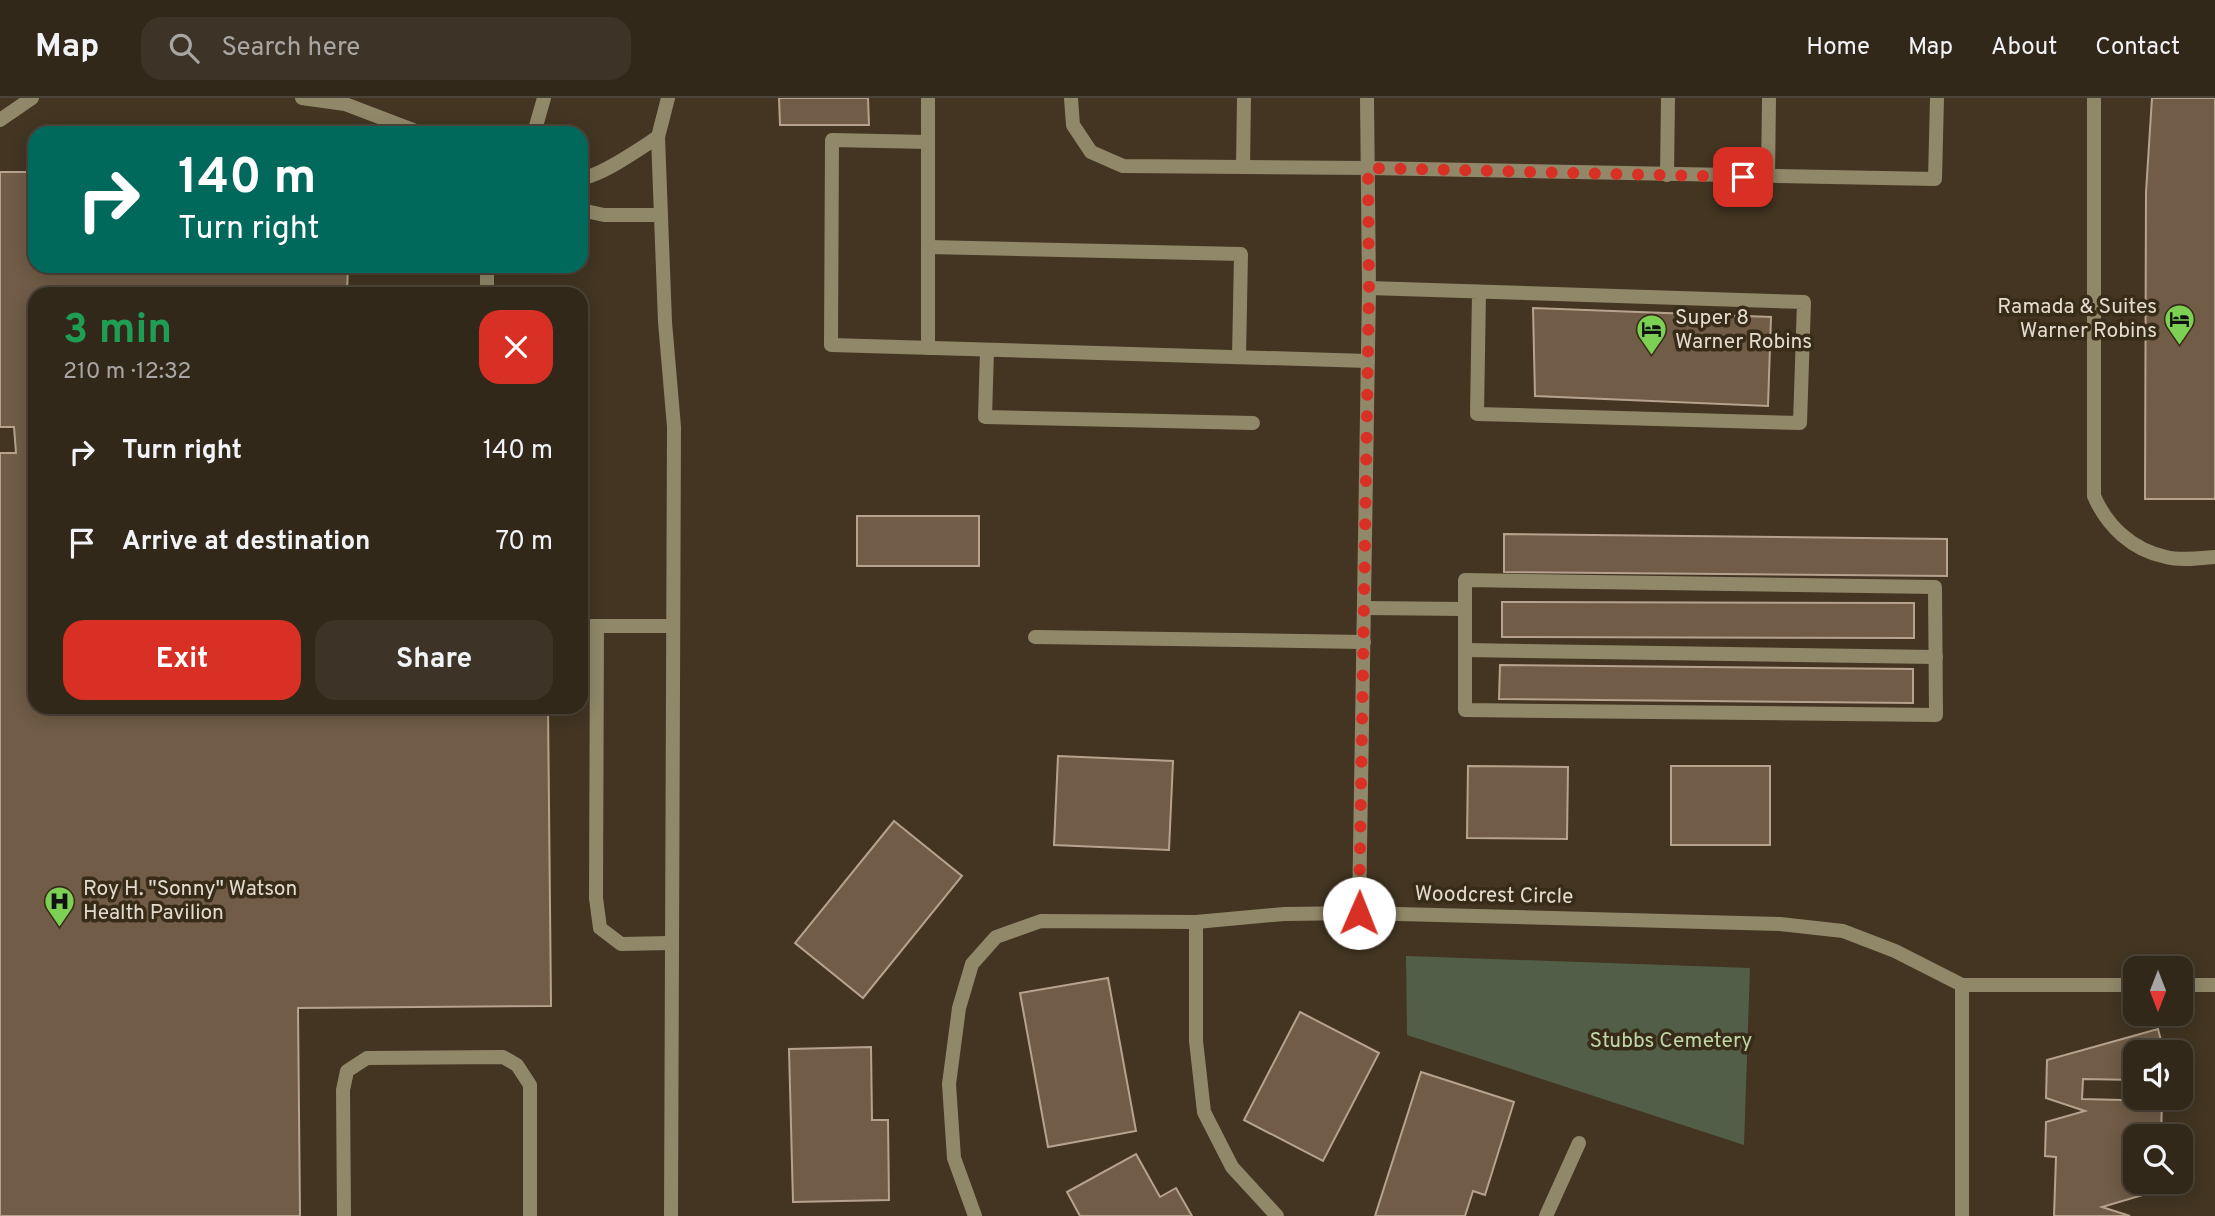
<!DOCTYPE html>
<meta charset="utf-8">
<style>
:root{--surface:#32281a;--page:#3d3427;--text:#f1f3f6;--muted:#a8a6a2;--line:#4d4439;--accent:#d93025}
body{margin:0;font-family:Overpass,sans-serif;background:var(--page);color:var(--text);height:100vh;display:flex;flex-direction:column;font-size:26px;white-space:nowrap}
*{box-sizing:border-box;margin:0}
p{font-size:23px;color:var(--muted)}
.icon{flex:none;width:38px;height:38px;fill:none;stroke:currentColor;stroke-width:2;stroke-linecap:round;stroke-linejoin:round}
.map{position:relative;flex:1;overflow:hidden}
.side{position:absolute;left:28px;top:189px;width:560px;height:427px;display:flex;flex-direction:column;background:var(--surface);border-radius:21px;box-shadow:0 4px 18px #0003,0 0 0 2px var(--line)}
.side>*{flex:none}
.banner{position:absolute;left:28px;top:28px;width:560px;height:147px;border-radius:21px;box-shadow:0 4px 18px #0003,0 0 0 2px var(--line);background:#00695c;color:#fff;overflow:hidden}
.needle{width:46px;rotate:180deg}
.tools{position:absolute;left:2123px;top:858px;display:grid;gap:14px}
.tools a{display:grid;place-items:center;width:70px;height:70px;border-radius:14px;background:var(--surface);box-shadow:0 4px 18px #0003,0 0 0 2px var(--line);font-size:35px}
.pin{position:absolute;display:grid;place-items:center;width:60px;height:60px;color:#fff;margin:-30px;border-radius:14px;box-shadow:0 4px 10px #0006}
.me{position:absolute;width:77px;margin:-38px;rotate:1deg;stroke-linejoin:round;filter:drop-shadow(0 0 5px #0008)}
.turn{display:flex;align-items:center;gap:24px;height:147px;padding:0 35px;font-size:32px}
.turn .icon{width:91px;height:91px;stroke-width:2.5}
.turn b{display:block;font-size:49px;line-height:60px}
.round{display:grid;place-items:center;flex:none;width:74px;height:74px;border-radius:21px;background:var(--page)}
.overview{display:flex;align-items:center;justify-content:space-between;height:119px;padding:0 35px}
h1{font-size:42px;font-weight:700;line-height:52px;color:#1e9e55}
.primary-button{display:flex;gap:14px;margin-top:auto;padding:14px 35px}
.primary-button a{flex:1;height:80px;border-radius:21px;background:var(--accent);color:#fff;font-size:28px;font-weight:700;line-height:80px;text-align:center}
.primary-button a+a{background:var(--page);color:var(--text)}
ul{padding:0;list-style:none}
li{display:flex;align-items:center;gap:21px;height:91px;padding:0 35px}
li div{flex:1}
li b{display:block;font-size:26px}
li em{font-style:normal}
header{display:flex;align-items:center;gap:42px;box-sizing:border-box;height:98px;padding:0 35px;background:var(--surface);border-bottom:2px solid var(--line)}
header strong{font-size:33px}
nav{display:flex;gap:38px;margin-inline-start:auto;font-size:24px}
.search{width:490px;height:63px;background:var(--page);display:flex;align-items:center;gap:18px;box-sizing:border-box;padding:0 24px;border-radius:21px;color:var(--muted);font-size:26px}
.map>svg:first-child{display:block}
.green{fill:#525e47}
.building{fill:#705c47;stroke:#b6a28e;stroke-width:2}
.lines{fill:none;stroke-linecap:round;stroke-linejoin:round}
.lane{stroke:#918869;stroke-width:14}
.street{stroke:#918869;stroke-width:14}
.route{stroke:#d93025;stroke-width:12;stroke-dasharray:0 21.6}
.labels{text-anchor:middle;dominant-baseline:central;stroke-width:7;stroke-linejoin:round;paint-order:stroke}
.poi-label{font-size:21px;fill:#e3dbcf;stroke:#382b18;text-anchor:start}
.street-label{font-size:21px;fill:#e3dbcf;stroke:#382b18}
.park-label{font-size:21px;fill:#bed7a6;stroke:#382b18}
</style>
<header>
<strong>Map</strong>
<div class="search"><svg class="icon" aria-label="search" viewBox="0 0 24 24"><circle cx="10" cy="10" r="6"/><path d="M15 15l6 6"/></svg>Search here</div>
<nav><a>Home</a><a>Map</a><a>About</a><a>Contact</a></nav>
</header>
<div class="map">
<svg width="2215" height="1118" viewBox="0 0 2215 1118">
<rect width="100%" height="100%" fill="#433522"/>
<polygon class="green" points="1406,858 1750,870 1744,1047 1407,937"/>
<g class="building">
<polygon points="779,0 868,0 869,27 780,27"/>
<polygon points="2152,0 2215,0 2215,401 2145,401 2146,94"/>
<polygon points="0,74 35,74 35,168 348,168 347,196 35,196 35,609 548,609 551,908 298,910 300,1118 0,1118 0,355 16,355 14,329 0,329"/>
<polygon points="1533,210 1771,219 1768,308 1535,298"/>
<rect x="857" y="418" width="122" height="50"/>
<polygon points="1504,436 1947,441 1947,478 1504,474"/>
<polygon points="1502,504 1914,505 1914,540 1502,539"/>
<polygon points="1500,567 1913,571 1913,605 1499,601"/>
<polygon points="1058,658 1173,663 1169,752 1054,747"/>
<polygon points="1468,668 1568,669 1567,741 1467,740"/>
<rect x="1671" y="668" width="99" height="79"/>
<polygon points="894,723 962,778 863,900 795,845"/>
<polygon points="1108,880 1136,1033 1048,1049 1020,895"/>
<polygon points="1300,914 1379,955 1323,1063 1244,1022"/>
<polygon points="2158,931 2164,954 2135,954 2135,982 2083,981 2082,1001 2162,1003 2161,1038 2135,1038 2135,1083 2163,1083 2163,1091 2102,1109 2130,1118 2054,1118 2056,1059 2045,1058 2046,1024 2085,1013 2046,1000 2047,962"/>
<polygon points="871,949 872,1022 888,1022 889,1102 793,1104 789,951"/>
<polygon points="1421,974 1514,1004 1485,1097 1473,1093 1465,1118 1375,1118"/>
<polygon points="1136,1056 1160,1099 1176,1090 1192,1118 1080,1118 1067,1094"/>
</g>
<g class="lines">
<g class="lane">
<polyline points="302,0 345,6 421,35"/>
<polyline points="668,0 658,39 665,224 674,329 671,1118"/>
<polyline points="928,0 928,250"/>
<polyline points="1071,0 1073,27 1091,54 1123,68 1368,70 1935,81 1937,0"/>
<path d="M2094,0V398C2107,428 2132,452 2166,459C2181,463 2200,460 2215,459"/>
<polyline points="0,22 32,0"/>
<polyline points="534,35 544,0"/>
<polyline points="928,44 832,42 831,247 1368,263"/>
<polyline points="1243,69 1244,0"/>
<polyline points="1667,77 1668,0"/>
<polyline points="1768,79 1769,0"/>
<path d="M581,80C600,79 641,50 658,39"/>
<polyline points="581,112 604,117 661,117"/>
<polyline points="928,149 1241,156 1239,259"/>
<polyline points="487,168 487,196"/>
<polyline points="1369,190 1804,204 1800,325 1477,316 1479,194"/>
<polyline points="987,252 985,319 1253,325"/>
<polygon points="1465,482 1935,489 1936,617 1465,612"/>
<polyline points="1364,510 1465,511"/>
<polyline points="581,528 673,528"/>
<polyline points="597,528 596,800 600,830 621,846 671,845"/>
<polyline points="1035,539 1364,544"/>
<polyline points="1465,552 1936,559"/>
<polyline points="344,1118 343,992 347,973 367,960 503,959 517,967 530,987 530,1118"/>
<polyline points="1546,1118 1579,1045"/>
</g>
<g class="street">
<polyline points="1359,815 1369,190 1367,0"/>
<polyline points="1196,824 1196,943 1204,1014 1232,1069 1277,1118"/>
<polyline points="1962,887 1962,1118"/>
<polyline points="2180,887 2215,887"/>
<polyline points="975,1118 954,1060 949,986 959,910 972,866 996,839 1041,823 1196,824 1284,816 1359,815 1780,826 1843,833 1895,853 1962,887 2135,887"/>
</g>
</g>
<g class="lines">
<polyline class="route" points="1359,815 1369,190 1368,70 1743,79"/>
</g>
<defs>
<symbol id="hotel-pin" viewBox="-11 -11 22 30"><path d="M0 17L-7.5 6A9.5 9.5 0 1 1 7.5 6Z" fill="#7cd155" stroke="#382b18"/><path d="M-6-4.5h1.5V1H6V5H4.5V3h-9V5H-6ZM-4 0a1.8 1.8 0 1 1 3.6 0ZM.5 0V-2.5h3Q6-2.5 6 0Z" fill="#111"/></symbol>
<symbol id="hospital-pin" viewBox="-11 -11 22 30"><path d="M0 17L-7.5 6A9.5 9.5 0 1 1 7.5 6Z" fill="#7cd155" stroke="#382b18"/><path d="M-5-5h3v3.5h4V-5h3V5h-3V1.5h-4V5h-3Z" fill="#111"/></symbol>
</defs>
<g fill-rule="evenodd">
<use href="#hotel-pin" x="2162" y="204" width="35" height="47"/>
<use href="#hotel-pin" x="1634" y="214" width="35" height="47"/>
<use href="#hospital-pin" x="42" y="786" width="35" height="47"/>
</g>
<g class="labels">
<g class="poi-label">
<text x="2157" y="209" text-anchor="end">Ramada &amp; Suites<tspan x="2157" dy="24">Warner Robins</tspan></text>
<text x="1675" y="220">Super 8<tspan x="1675" dy="24">Warner Robins</tspan></text>
<text x="83" y="791">Roy H. "Sonny" Watson<tspan x="83" dy="24">Health Pavilion</tspan></text>
</g>
<g class="street-label">
<text transform="translate(1494 798) rotate(1)">Woodcrest Circle</text>
</g>
<g class="park-label">
<text x="1671" y="943">Stubbs Cemetery</text>
</g>
</g>
</svg>
<div class="tools">
<a><svg class="needle" viewBox="-14 -14 28 28"><path d="M0-13l5 13h-10z" fill="#e53935"/><path d="M0 13l5-13h-10z" fill="#a8a6a2"/></svg></a>
<a><svg class="icon" aria-label="sound" viewBox="0 0 24 24"><path d="M4 9h4l5-4v14l-5-4H4zM17 9q2 3 0 6"/></svg></a>
<a><svg class="icon" aria-label="search" viewBox="0 0 24 24"><circle cx="10" cy="10" r="6"/><path d="M15 15l6 6"/></svg></a>
</div>
<div class="pin" style="left:1743px;top:79px;background:#d93025"><svg class="icon" aria-label="arrive" viewBox="0 0 24 24"><path d="M6 21V4h12l-3 4 3 4H6"/></svg></div>
<svg class="me" style="left:1359px;top:815px" viewBox="-20 -20 40 40"><circle r="19" fill="#fff"/><path d="M0-13L10 11 0 6-10 11z" fill="#d93025"/></svg>
<div class="banner">
<div class="turn"><svg class="icon" aria-label="right" viewBox="0 0 24 24"><path d="M7 20v-9h11M14 6l5 5-5 5"/></svg><div><b>140 m</b>Turn right</div></div>
</div>
<section class="side">
<div class="overview"><div><h1>3 min</h1><p>210 m · 12:32</p></div><a class="round" style="background:#d93025;color:#fff"><svg class="icon" aria-label="close" viewBox="0 0 24 24"><path d="M6 6l12 12M18 6L6 18"/></svg></a></div>
<ul>
<li><svg class="icon" aria-label="right" viewBox="0 0 24 24"><path d="M7 20v-9h11M14 6l5 5-5 5"/></svg><div><b>Turn right</b></div><em>140 m</em></li>
<li><svg class="icon" aria-label="arrive" viewBox="0 0 24 24"><path d="M6 21V4h12l-3 4 3 4H6"/></svg><div><b>Arrive at destination</b></div><em>70 m</em></li>
</ul>
<div class="primary-button"><a>Exit</a><a>Share</a></div>
</section>
</div>
